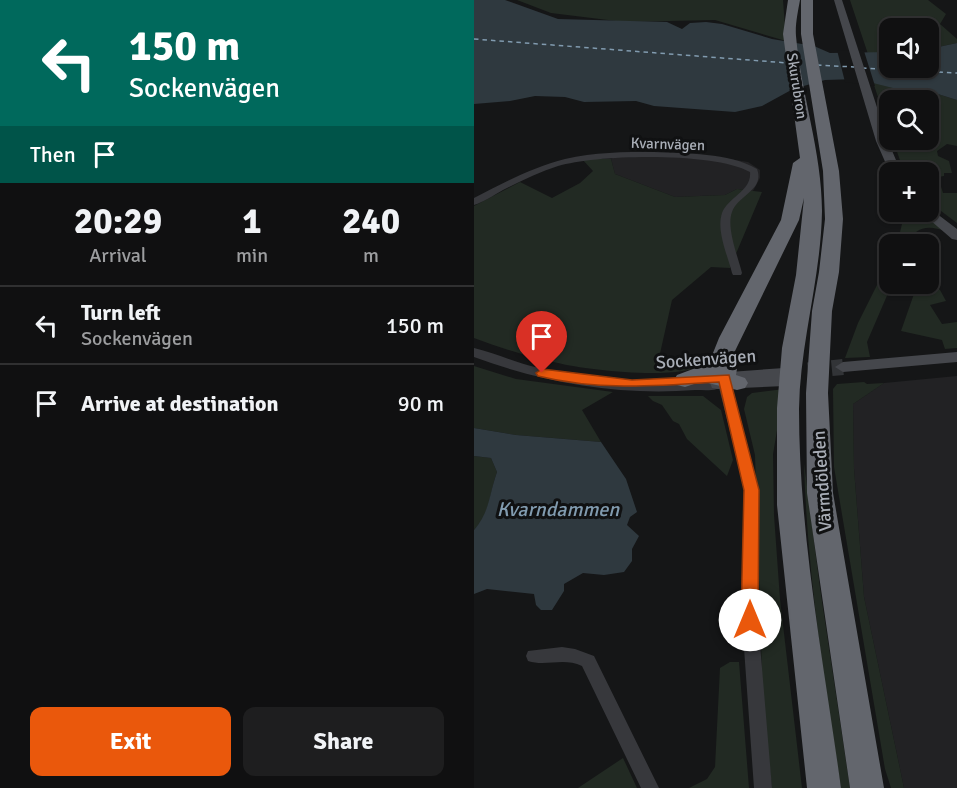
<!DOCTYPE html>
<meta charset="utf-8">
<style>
:root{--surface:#101011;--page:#1e1e1f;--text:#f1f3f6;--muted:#9c9d9f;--line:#303031;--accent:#ea580c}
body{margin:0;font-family:Signika,sans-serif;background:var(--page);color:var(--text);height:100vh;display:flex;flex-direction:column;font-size:22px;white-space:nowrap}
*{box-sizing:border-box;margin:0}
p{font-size:20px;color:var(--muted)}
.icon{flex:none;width:33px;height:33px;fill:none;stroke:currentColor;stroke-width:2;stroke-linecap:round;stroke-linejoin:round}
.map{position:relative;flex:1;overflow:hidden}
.panel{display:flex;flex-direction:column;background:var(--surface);width:474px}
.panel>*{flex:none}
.banner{background:#00695c;color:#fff;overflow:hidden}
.controls{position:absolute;left:405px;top:18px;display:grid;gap:12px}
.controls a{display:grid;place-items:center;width:60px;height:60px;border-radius:12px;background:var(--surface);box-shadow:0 2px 4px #0004,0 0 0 2px var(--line);font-size:30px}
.pin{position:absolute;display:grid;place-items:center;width:51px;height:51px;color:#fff;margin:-62px -26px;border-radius:50% 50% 50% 0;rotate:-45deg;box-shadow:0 0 6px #0007}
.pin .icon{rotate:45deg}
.me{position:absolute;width:66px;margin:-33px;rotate:0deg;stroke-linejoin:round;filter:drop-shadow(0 0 4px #0008)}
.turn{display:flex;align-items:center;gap:21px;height:126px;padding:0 30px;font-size:27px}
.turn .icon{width:78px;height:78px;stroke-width:2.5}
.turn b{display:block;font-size:42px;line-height:51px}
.then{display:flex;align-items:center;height:57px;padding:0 30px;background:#0003;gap:12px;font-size:22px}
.eta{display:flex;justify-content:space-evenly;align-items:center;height:102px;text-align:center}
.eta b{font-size:36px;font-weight:700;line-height:42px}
.cta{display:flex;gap:12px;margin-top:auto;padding:12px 30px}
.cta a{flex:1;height:69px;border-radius:12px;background:var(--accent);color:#fff;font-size:24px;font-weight:700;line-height:69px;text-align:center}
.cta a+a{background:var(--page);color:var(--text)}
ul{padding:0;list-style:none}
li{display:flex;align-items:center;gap:18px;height:78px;padding:0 30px;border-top:2px solid var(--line)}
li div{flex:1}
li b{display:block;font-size:22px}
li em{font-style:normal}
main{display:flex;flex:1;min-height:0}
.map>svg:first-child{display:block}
.built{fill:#222224}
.green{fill:#222a23}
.water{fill:#2f393f}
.pier{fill:#151617}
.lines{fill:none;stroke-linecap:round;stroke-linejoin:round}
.ferry{stroke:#819baf;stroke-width:1.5;stroke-dasharray:4.5 4;stroke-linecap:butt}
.secondary-tunnel{stroke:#323437;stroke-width:16;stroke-dasharray:16 8;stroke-linecap:butt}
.minor{fill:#37383c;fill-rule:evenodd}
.tertiary{fill:#37383c;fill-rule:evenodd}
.secondary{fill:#45474c;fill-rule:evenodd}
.motorway{fill:#63666d;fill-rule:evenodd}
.route{fill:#ea580c;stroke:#983908;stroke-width:1.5}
.labels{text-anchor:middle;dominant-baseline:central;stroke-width:6;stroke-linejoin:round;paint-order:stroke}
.far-street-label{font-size:15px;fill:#a8adb6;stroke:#101112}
.street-label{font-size:18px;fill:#a8adb6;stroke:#101112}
.water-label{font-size:20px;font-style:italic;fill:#819baf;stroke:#101112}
</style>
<main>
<section class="panel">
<div class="banner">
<div class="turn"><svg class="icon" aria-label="left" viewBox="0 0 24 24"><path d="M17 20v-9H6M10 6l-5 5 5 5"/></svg><div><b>150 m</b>Sockenvägen</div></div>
<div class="then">Then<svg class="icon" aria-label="arrive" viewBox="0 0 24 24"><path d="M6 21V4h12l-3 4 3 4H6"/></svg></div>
</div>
<div class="eta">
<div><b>20:29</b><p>Arrival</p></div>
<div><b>1</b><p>min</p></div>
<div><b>240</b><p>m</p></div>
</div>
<ul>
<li><svg class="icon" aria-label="left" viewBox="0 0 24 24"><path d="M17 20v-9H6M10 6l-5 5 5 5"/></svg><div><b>Turn left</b><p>Sockenvägen</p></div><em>150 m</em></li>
<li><svg class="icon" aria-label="arrive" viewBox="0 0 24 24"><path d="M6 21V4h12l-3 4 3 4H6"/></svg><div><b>Arrive at destination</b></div><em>90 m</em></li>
</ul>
<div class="cta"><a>Exit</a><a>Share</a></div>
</section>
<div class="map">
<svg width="483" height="788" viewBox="0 0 483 788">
<rect width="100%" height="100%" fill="#151617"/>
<g class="built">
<polygon points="147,154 249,158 274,162 286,170 286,178 279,191 263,189 251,195 201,197 141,174 137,159"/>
<polygon points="483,376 483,788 430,788 390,597 380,469 379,404 410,383"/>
</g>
<g class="green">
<polygon points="43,0 309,0 312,41 241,20 150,22 77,13"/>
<polygon points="376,0 454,0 472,14 466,24 483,39 483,43 455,49 454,28 416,28 415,52 394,54"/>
<polygon points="399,82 451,90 483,100 483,146 473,144 463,151 464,156 475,161 478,173 470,173 470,176 464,177 469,193 483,193 483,223 455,202 454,172 430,172 419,140 454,140 454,100 416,100 415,130"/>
<path d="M108,159H137L141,174L201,197L251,195L263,189L288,192L256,268L237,267L198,300L185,358L235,357C234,358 230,364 229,364C207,381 111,370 84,363C55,357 27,348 0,338V206L46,182L78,198L106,183L119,171Z"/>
<path d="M431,212H445L472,231C454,225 441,226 434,244H423Z"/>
<polygon points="415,261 416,284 418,284 393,342 396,357 371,358 384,323"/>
<polygon points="455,281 466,290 472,301 456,305 468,324 483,322 483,348 471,349 468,340 427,331 441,291 438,290 440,284 454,284"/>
<polygon points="0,366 42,379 139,392 108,410 127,442 42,435 0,428"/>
<polygon points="390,382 393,384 410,383 379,404 380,469 390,597 430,788 417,788 411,769 360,467 359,389 363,384"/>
<polygon points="310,389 299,454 300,515 306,599 328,788 298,788 289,705 281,455 270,409 273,397 278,393"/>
<polygon points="174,396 229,396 247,410 259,460 253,476 213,439 205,424 199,421 188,405 179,401"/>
<path d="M0,456L17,458L23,472C15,494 17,512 0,530Z"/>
<path d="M330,463L346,588L376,788H367C350,680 333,572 330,463Z"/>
<polygon points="256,662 265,662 275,788 215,788 233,779 241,767 246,668"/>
<polygon points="149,758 163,788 104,788"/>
</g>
<g class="water">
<polygon points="0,0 31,0 84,19 193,22 208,29 216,23 232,22 248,24 298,39 340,46 356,53 415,52 416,68 454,68 455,49 483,43 483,100 451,90 423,89 383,79 351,80 319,89 288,106 261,112 180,106 162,101 110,102 91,97 61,96 36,101 0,104"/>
<path d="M0,428L42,435L127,442L152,479L163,512L156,517L153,525L165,536L158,549V561L150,572L130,575L109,573L90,584V591L78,610H67L62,605L60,594L13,589L0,594V530C16,512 15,494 23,472L17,458L0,456Z"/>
</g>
<polygon class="pier" points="363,50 390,51 401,86 371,82"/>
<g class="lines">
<g class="ferry">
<polyline points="0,39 314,63"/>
<polyline points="343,65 380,67"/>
<polyline points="388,68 483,73"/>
</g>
<polyline class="secondary-tunnel" points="310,373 369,367"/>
<g class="minor">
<path d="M180,152C213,154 254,152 283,169C291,190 264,195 258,212C252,227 264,257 268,273L267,275H259L258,273C254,256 242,231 248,213C254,197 278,191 276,172C241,152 124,154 84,166C65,172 47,181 29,190C20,195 10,202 0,205V198C29,183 59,167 91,159C120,152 150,152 180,152Z"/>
<polygon points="250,380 256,384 285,490 284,620 298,788 280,788 268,620 271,490 244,384"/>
<path d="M88,647L101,649L120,656L185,788H167L108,666C89,657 72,667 54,661L52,656L54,651Z"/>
</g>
<path class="tertiary" d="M0,348C21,353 40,362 61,367C122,381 182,384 244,379L251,384C245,392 231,390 221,390C146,396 70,383 0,357Z"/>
<g class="secondary">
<polygon points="360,0 368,0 414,141 427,172 416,173 402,141"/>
<polygon points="454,207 483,229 483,240 478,239 449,214 448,212 454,212"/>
<polygon points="483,352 483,362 369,372 361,367 369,362"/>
<polygon points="310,368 316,369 318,373 315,377 319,381 311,386 244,389 238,388 234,378 242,373"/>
</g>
<g class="motorway">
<path d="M314,0H326C324,11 321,25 322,36C327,94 348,152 348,211C347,278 326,342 325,409C325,536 350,663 367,788H333L303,505V408L308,348L322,275L330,198L325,220L261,351L265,356L262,375L271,378L274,383L271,388L263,390L234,383L232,380L211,387L203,385L200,380L203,375L235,363L245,338L307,220L319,163L326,158L309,34Z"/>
<polygon points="327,0 339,0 339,34 365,171 369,219 365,272 358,311 354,393 359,493 410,788 376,788 333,493 332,393 338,311 345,272 351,219 349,171 327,34"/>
</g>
</g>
<path class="route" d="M68,369L158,380L255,375L285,490L284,620L282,625L276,627L270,625L267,620L270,490L245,382C184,386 124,391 64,376L62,373Z"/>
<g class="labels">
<g class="far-street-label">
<text transform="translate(323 86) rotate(81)">Skurubron</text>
<text transform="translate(194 144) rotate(2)">Kvarnvägen</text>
</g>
<g class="street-label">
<text transform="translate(232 359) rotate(-4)">Sockenvägen</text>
<text transform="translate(348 481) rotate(-94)">Värmdöleden</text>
</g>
<g class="water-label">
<text x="84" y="509">Kvarndammen</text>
</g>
</g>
</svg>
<div class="controls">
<a><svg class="icon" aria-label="sound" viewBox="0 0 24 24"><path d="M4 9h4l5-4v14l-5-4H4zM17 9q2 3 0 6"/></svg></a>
<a><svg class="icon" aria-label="search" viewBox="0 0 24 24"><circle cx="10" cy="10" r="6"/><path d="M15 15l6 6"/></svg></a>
<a>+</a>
<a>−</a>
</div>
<div class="pin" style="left:68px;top:373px;background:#d93025"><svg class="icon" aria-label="arrive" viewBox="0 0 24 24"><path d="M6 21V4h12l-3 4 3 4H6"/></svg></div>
<svg class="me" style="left:276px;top:620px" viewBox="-20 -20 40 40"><circle r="19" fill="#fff"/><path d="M0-13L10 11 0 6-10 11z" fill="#ea580c"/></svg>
</div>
</main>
